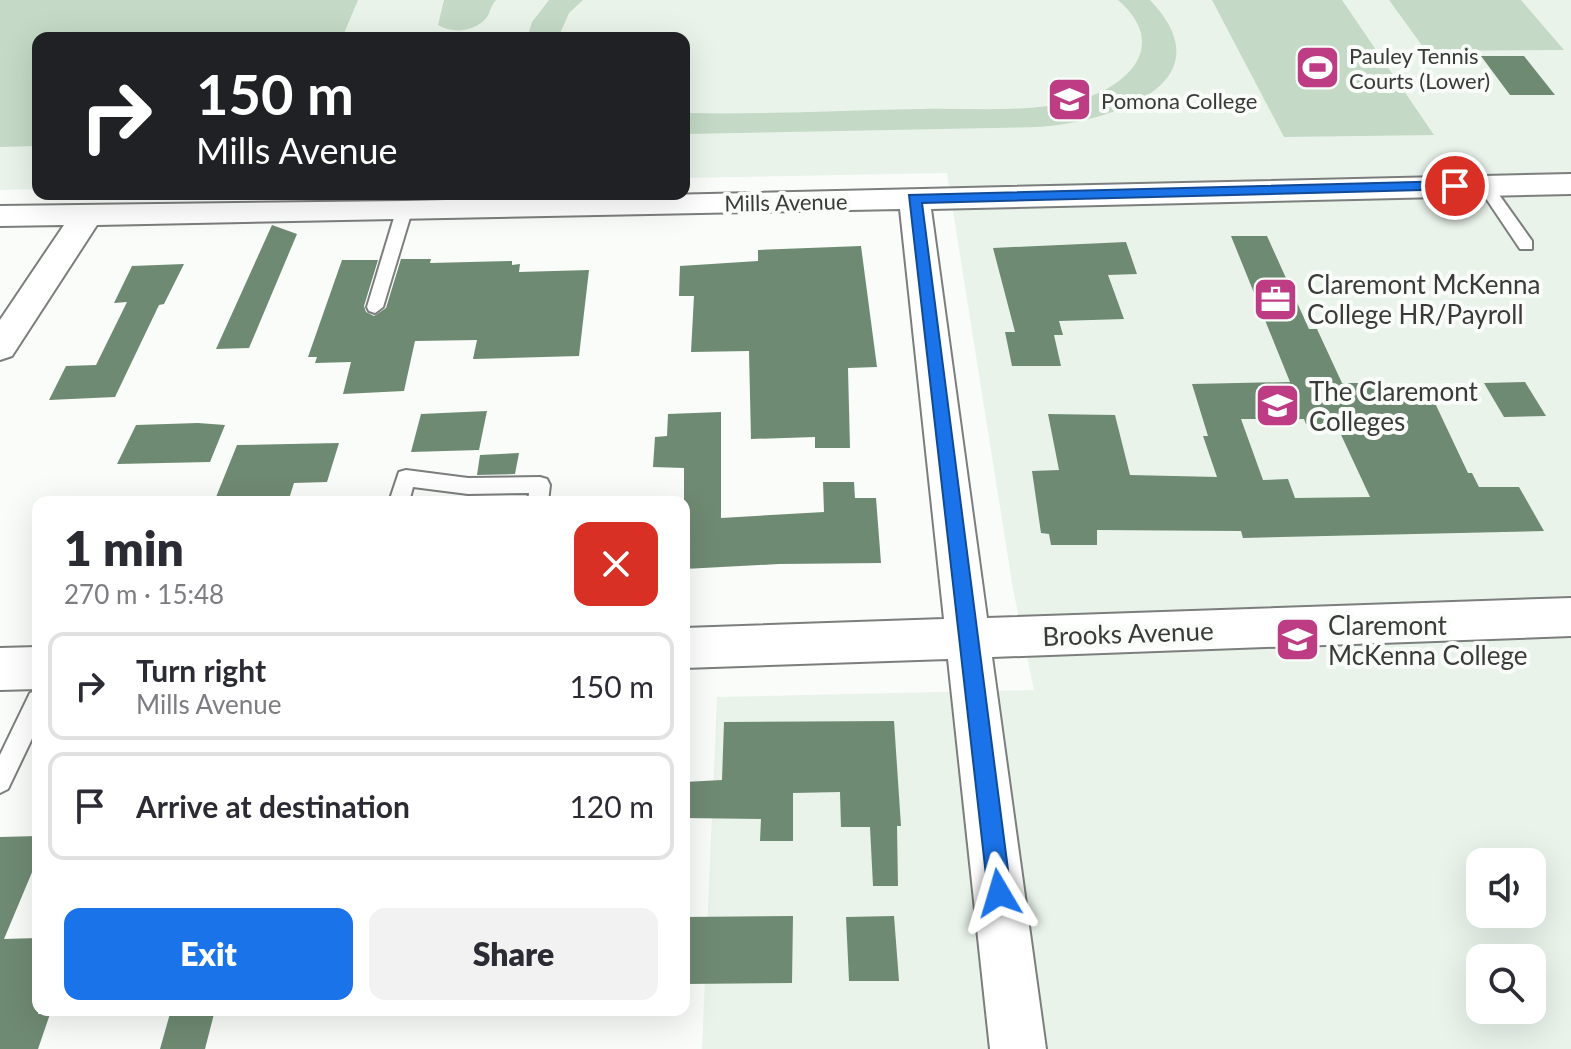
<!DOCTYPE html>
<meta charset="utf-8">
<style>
:root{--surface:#fff;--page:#f2f2f3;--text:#2b2b33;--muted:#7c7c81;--line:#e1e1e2;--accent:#1a73e8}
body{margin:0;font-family:Lato,sans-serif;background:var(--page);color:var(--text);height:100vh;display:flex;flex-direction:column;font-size:30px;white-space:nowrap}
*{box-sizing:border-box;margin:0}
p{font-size:26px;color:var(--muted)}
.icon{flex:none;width:44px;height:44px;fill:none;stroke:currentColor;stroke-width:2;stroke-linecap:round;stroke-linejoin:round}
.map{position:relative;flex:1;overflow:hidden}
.drawer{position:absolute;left:32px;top:496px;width:658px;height:520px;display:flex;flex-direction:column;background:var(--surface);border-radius:16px;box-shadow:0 8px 32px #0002}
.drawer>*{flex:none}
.guide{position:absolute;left:32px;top:32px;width:658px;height:168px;border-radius:16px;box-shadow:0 8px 32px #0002;background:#202124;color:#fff;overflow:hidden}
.controls{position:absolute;left:1466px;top:848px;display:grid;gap:16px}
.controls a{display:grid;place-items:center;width:80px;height:80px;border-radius:16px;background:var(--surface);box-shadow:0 8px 32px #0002;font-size:40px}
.pin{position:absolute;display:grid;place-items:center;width:68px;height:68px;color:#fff;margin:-34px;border:4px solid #fff;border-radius:50%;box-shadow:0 2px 8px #0007}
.me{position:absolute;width:88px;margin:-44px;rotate:353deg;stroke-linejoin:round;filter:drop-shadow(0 0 6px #0008)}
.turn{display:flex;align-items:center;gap:28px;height:168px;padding:0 32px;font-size:36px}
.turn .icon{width:104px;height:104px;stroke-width:2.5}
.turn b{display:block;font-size:56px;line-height:68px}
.round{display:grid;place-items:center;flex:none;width:84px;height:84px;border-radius:16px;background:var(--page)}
.overview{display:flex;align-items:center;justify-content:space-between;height:136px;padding:0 32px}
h1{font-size:48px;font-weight:800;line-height:60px}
.cta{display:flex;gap:16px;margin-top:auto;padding:16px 32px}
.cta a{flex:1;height:92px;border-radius:16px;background:var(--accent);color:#fff;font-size:32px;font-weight:800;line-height:92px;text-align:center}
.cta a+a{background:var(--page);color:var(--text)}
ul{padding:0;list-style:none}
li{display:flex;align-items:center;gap:24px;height:108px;margin:0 16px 12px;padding:0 16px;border:4px solid var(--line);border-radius:16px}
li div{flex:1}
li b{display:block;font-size:30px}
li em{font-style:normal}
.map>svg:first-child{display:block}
.built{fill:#e9f3ea;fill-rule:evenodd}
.green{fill:#c4d9c6}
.building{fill:#6f8a72;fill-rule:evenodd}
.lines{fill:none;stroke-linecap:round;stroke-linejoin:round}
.lane-casing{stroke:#7b7e7c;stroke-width:4}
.street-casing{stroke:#7b7e7c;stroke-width:4}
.lane{fill:#fff;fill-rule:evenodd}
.street{fill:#fff;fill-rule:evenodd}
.route{fill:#1a73e8;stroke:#114b97;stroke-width:2}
.labels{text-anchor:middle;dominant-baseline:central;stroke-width:8;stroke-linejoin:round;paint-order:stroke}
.far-poi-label{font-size:22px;fill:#393a39;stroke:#f9fcf9;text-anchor:start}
.far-street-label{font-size:22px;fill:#393a39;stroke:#f9fcf9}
.poi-label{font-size:26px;fill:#393a39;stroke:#f9fcf9;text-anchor:start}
.street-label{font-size:26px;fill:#393a39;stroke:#f9fcf9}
</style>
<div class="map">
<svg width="1571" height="1049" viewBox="0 0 1571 1049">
<rect width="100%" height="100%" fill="#f9fcf9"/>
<path class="built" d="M0,0H1571V1049H702L717,697L1034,690L1013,589L947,173L684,178V38H38V189L0,190ZM1480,862H1532V914H1480ZM1480,958H1532V1010H1480Z"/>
<g class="green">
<polygon points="0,0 358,0 342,38 38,38 38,146 0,147"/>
<path d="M444,0H496C491,5 491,11 487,17C475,32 453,34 438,25Z"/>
<polygon points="549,0 583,0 569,13 558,38 527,38 532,22"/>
<path d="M1118,0H1150C1232,86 1103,123 1037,127L684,134V113C763,115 843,110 922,109C972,108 1027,113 1075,101C1127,88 1171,46 1118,0Z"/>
<polygon points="1212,0 1342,0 1434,135 1284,137"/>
<polygon points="1389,0 1521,0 1564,50 1426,51"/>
</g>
<g class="building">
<polygon points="1481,56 1524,56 1555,95 1510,95"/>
<polygon points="272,225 297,234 249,348 216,349"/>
<path d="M1231,236H1267L1309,329H1317L1342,383H1380L1388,400L1434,401L1468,473H1472L1479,487H1519L1544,531L1243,538L1241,531L1097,530V545H1051L1049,534L1041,533L1032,471L1059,470L1048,414L1115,415L1130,475L1217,477L1203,436H1208L1192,384L1290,382ZM1241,419H1304L1306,424H1336L1370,497L1295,498L1288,479L1263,480Z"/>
<polygon points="1126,242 1137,274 1108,275 1124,319 1059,321 1063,335 1054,335 1061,366 1012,366 1005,332 1015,332 993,248"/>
<polygon points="861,246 877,367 848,368 850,448 815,448 815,437 751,439 749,351 691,352 694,296 679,296 680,266 758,261 758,250"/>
<polygon points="401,259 431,259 430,263 512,261 512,265 520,264 519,272 589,270 579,356 473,359 477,340 415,341 404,391 343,394 351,362 315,363 317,357 308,357 342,260 378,260 364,306 366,312 374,316 386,308"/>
<polygon points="184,264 164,304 159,305 115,397 49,400 66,366 96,365 127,302 114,303 132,266"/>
<polygon points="1525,382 1546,416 1504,417 1484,383"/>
<polygon points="487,411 479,450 411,452 421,414"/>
<polygon points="721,412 721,518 824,512 823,482 854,482 855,498 876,498 881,563 779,564 684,569 684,468 653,467 655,437 667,436 668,414"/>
<polygon points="198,423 225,425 210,462 117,464 136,425"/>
<polygon points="339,443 327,482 294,483 288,502 214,502 237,445"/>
<polygon points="519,453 515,474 477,475 480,455"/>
<polygon points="894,721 901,826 897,826 898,886 873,886 870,827 841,827 840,792 793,793 793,841 760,841 761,819 684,818 684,782 722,780 724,722"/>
<polygon points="38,836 38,858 4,939 38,938 38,1014 50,1014 38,1049 0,1049 0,837"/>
<polygon points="793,916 792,983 684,984 684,917"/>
<polygon points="894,916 899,981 849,981 846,917"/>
<polygon points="171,1010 215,1010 205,1049 160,1049"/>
</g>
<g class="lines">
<defs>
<g id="lane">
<polygon points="1485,180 1490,182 1532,241 1532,249 1520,249 1477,185"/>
<polygon points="404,206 412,211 383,307 375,313 369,311 367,307 396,211"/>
<polygon points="406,470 468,478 540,477 547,479 550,485 548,502 528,502 529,493 468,494 413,487 409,502 389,502 399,472"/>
<polygon points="38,690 38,726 8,789 0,793 0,755 30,693"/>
</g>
<g id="street">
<polygon points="1571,174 1571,194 931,209 987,618 1571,598 1571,636 992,657 1046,1049 990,1049 948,659 684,668 684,628 944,619 900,209 97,225 12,356 0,360 0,320 64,225 0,226 0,206 404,201"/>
<polygon points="38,647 38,689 0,690 0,648"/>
</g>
</defs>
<use href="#lane" class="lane-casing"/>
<use href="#street" class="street-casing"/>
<use href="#lane" class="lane"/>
<use href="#street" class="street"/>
</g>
<polygon class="route" points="1455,181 1462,186 1460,189 922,203 1011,893 1008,901 999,904 991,901 988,893 909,195"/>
<defs>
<symbol id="stadium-square" viewBox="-11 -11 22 22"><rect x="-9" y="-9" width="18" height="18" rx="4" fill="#be3c84" stroke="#f9fcf9"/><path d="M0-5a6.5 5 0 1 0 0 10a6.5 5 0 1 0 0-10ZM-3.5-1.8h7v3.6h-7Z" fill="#fff"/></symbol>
<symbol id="university-square" viewBox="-11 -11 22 22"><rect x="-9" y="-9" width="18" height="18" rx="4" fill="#be3c84" stroke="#f9fcf9"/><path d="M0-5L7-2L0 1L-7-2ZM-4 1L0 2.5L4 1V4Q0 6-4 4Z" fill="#fff"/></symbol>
<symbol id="office-square" viewBox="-11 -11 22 22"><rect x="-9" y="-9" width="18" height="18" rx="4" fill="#be3c84" stroke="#f9fcf9"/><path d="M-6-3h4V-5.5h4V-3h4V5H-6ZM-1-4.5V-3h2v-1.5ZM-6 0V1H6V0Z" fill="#fff"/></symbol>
</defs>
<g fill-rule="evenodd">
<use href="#stadium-square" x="1292" y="42" width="51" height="51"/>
<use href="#university-square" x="1044" y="74" width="51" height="51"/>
<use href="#office-square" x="1250" y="274" width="51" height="51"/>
<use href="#university-square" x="1252" y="380" width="51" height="51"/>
<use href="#university-square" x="1272" y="614" width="51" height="51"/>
</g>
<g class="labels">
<g class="far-poi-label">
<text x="1349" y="55">Pauley Tennis<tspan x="1349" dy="25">Courts (Lower)</tspan></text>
<text x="1101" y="100">Pomona College</text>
</g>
<g class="far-street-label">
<text transform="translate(786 202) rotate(-1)">Mills Avenue</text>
</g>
<g class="poi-label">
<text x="1307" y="284">Claremont McKenna<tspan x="1307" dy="30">College HR/Payroll</tspan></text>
<text x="1309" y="391">The Claremont<tspan x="1309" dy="30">Colleges</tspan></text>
<text x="1328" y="625">Claremont<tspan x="1328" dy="30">McKenna College</tspan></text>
</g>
<g class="street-label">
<text transform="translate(1128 633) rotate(-2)">Brooks Avenue</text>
</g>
</g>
</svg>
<div class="controls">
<a><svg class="icon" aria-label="sound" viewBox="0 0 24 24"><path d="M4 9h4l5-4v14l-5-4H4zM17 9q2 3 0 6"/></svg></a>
<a><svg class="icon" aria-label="search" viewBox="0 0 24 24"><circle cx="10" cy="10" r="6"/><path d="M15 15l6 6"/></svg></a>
</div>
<div class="pin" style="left:1455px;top:186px;background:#d93025"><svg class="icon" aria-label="arrive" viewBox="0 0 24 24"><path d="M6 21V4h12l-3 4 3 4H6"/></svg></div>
<svg class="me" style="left:999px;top:893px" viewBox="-20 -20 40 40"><path d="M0-17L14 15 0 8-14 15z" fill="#1a73e8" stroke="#fff" stroke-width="4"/></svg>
<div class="guide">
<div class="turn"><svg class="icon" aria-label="right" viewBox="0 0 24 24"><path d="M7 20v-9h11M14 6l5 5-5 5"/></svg><div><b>150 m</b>Mills Avenue</div></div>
</div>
<section class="drawer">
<div class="overview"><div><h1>1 min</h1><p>270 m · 15:48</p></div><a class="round" style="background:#d93025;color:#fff"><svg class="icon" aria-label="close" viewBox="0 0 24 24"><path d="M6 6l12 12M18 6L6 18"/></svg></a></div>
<ul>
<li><svg class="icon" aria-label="right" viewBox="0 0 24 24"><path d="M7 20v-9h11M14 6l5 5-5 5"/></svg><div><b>Turn right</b><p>Mills Avenue</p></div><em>150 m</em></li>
<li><svg class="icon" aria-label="arrive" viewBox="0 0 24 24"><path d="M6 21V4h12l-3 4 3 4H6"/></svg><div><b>Arrive at destination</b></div><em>120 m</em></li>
</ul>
<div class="cta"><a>Exit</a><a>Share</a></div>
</section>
</div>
